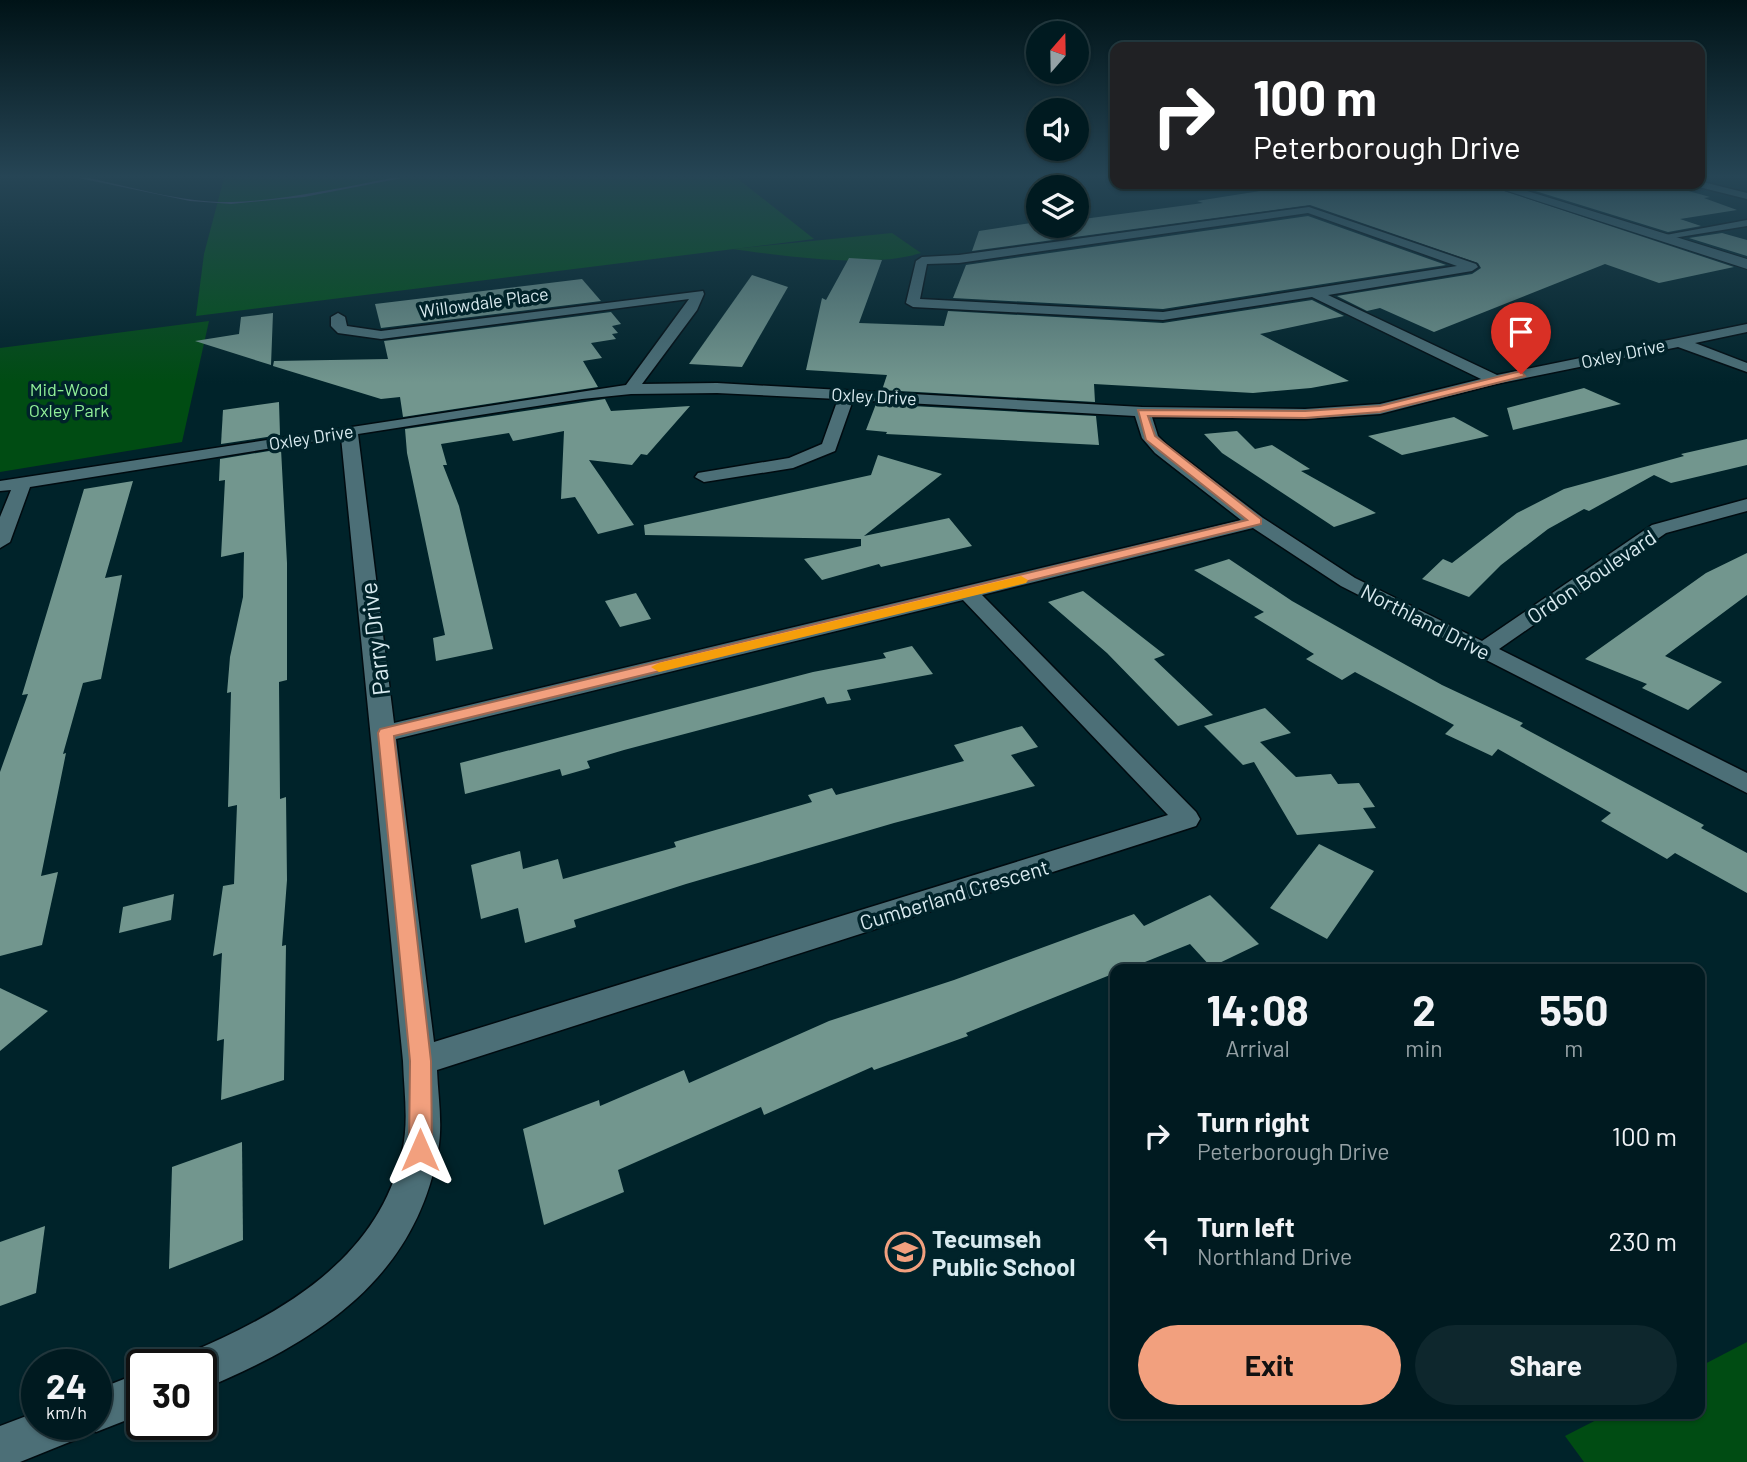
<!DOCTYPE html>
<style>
:root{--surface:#001a20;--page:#0e272d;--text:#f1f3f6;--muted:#95a1a5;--line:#22383e;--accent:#f2a07e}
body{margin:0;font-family:Barlow,sans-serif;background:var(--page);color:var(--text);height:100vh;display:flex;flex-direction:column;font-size:26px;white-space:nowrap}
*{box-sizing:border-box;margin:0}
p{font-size:23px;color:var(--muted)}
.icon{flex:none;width:38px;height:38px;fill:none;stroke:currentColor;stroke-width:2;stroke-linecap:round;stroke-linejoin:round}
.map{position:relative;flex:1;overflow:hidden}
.sheet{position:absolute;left:1110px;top:964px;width:595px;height:455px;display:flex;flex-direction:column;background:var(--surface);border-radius:14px;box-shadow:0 2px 5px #0004,0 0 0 2px var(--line)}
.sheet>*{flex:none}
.hud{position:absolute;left:1110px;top:42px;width:595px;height:147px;border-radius:14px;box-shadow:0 2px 5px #0004,0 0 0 2px var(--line);background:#202124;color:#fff;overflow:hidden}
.needle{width:46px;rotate:20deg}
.tools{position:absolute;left:1026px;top:21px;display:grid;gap:14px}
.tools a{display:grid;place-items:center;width:63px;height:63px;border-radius:50%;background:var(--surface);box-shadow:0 2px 5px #0004,0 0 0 2px var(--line);font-size:35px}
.speed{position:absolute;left:21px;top:1349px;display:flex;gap:14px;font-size:35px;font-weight:700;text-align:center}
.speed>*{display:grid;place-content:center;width:91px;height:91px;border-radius:50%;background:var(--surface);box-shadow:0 2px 5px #0004,0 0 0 2px var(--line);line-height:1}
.speed small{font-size:18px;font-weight:400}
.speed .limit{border:4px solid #111;border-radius:10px;background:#fff;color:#111}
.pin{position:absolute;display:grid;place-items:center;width:60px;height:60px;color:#fff;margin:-72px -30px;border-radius:50% 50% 50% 0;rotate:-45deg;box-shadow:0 0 7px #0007}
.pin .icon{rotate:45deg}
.me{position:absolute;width:77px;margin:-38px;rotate:0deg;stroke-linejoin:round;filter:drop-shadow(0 0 5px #0008)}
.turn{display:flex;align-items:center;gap:24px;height:147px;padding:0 28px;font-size:32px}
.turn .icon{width:91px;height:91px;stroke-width:2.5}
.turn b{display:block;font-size:49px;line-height:60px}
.eta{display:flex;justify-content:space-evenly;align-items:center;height:119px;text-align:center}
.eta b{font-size:42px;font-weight:700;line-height:49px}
.action{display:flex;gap:14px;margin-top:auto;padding:14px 28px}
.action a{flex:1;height:80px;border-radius:42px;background:var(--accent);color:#111;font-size:28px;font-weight:700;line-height:80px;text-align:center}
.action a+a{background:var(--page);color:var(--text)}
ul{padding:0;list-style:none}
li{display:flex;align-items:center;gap:21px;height:105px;padding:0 28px}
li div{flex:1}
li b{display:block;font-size:26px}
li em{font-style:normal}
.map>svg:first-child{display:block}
.green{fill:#004c13}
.forest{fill:#005315}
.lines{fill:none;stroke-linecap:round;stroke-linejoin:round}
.stream{fill:#656599;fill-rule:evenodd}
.building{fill:#72968e}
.minor-casing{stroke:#000b10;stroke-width:3}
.tertiary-casing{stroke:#000b10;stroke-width:2}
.minor{fill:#4c6f77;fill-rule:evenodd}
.tertiary{fill:#4c6f77;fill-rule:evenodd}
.route{fill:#f2a07e;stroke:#9d6852;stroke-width:2}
.slow{fill:#f59e0b}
.labels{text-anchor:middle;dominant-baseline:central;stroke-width:7;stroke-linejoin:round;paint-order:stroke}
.far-street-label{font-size:18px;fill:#d8eaef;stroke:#00232a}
.far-park-label{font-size:18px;fill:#90ef98;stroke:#00232a}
.street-label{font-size:21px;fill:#d8eaef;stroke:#00232a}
.near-street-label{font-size:24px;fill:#d8eaef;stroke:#00232a}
.near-poi-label{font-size:24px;font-weight:bold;fill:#d8eaef;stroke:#00232a;text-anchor:start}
</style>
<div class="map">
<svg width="1747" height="1462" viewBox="0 0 1747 1462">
<rect width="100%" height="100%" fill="#00232a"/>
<g class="green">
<path d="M892,233L921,253C870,269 785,256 732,249Z"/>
<polygon points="209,321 182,442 0,472 0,348"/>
<polygon points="1747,1342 1747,1462 1584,1462 1565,1436 1608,1414 1699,1414 1699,1367"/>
</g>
<polygon class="forest" points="224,178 737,178 814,239 196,316 204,254"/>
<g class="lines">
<path class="stream" d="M79,178H89C134,188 185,203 232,202C286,200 339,188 392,178H402L304,197L231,204L190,201Z"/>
</g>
<g class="building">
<polygon points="1311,184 1483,184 1734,267 1659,283 1605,264 1434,332 1380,308 1367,311 1337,296 1472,274 1481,268 1478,263 1310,205 972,251 979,231 1038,222 1038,226 1076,226 1076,220 1203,203 1197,201 1260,191 1310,191"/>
<polygon points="1513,184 1663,184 1710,197 1704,198 1737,210 1680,219 1701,226 1668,232"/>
<polygon points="1308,216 1446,265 1163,309 953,298 966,265"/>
<polygon points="1722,233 1747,240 1747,256 1689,238"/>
<polygon points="849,258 882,260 859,323 944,326 948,311 1163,323 1312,300 1344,316 1260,334 1349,381 1311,388 1253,393 1094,384 1095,402 882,390 887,375 806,370 822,298 826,300"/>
<polygon points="752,275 788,287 742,367 689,364"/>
<polygon points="582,279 601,301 381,328 375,304"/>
<polygon points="611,312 621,324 612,326 618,333 612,334 616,339 591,343 602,358 583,361 598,387 403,417 400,397 381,399 273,366 274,361 388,359 384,341"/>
<polygon points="273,313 271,365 195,341 239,334 241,317"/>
<polygon points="1584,388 1621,404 1513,430 1507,408"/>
<polygon points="605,399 611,411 690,406 647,455 641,454 632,465 589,460 634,525 598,534 575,497 561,499 564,431 513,441 509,433 441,444 447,465 443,465 459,506 493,649 436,661 433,638 445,635 407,453 405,429"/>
<polygon points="279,402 280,435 221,444 223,410"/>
<polygon points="876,404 1096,416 1099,445 886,434 887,432 866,430"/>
<polygon points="1454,417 1489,436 1402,455 1368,436"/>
<polygon points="1237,431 1255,449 1272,445 1310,469 1301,471 1376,513 1334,527 1222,453 1204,434"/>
<polygon points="1747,439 1747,465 1671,483 1654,475 1589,511 1584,509 1548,529 1501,565 1469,597 1422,579 1443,559 1452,563 1517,513 1564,489 1684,456 1681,454"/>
<polygon points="281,449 287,563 287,680 279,682 280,799 286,797 287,880 282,946 286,945 284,1080 221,1100 224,1039 217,1041 222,953 213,956 223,886 234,884 237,805 228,807 231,692 227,693 230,657 243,597 244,552 221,557 225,480 219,481 220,459"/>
<polygon points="878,455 942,474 864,536 949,518 972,546 881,567 879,564 822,580 804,559 861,546 861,539 645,535 644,525 871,475"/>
<polygon points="133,481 105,578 122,575 101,679 83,683 63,754 66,753 41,876 58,872 42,945 0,956 0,772 28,694 22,695 84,489"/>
<polygon points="1747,553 1747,595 1665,656 1722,682 1688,710 1642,688 1647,684 1585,659 1706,573"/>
<polygon points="1229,559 1292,601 1361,640 1442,685 1523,723 1520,726 1704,825 1701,828 1747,853 1747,893 1675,853 1667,859 1601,821 1611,813 1498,749 1492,756 1445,734 1454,725 1355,672 1342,680 1306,659 1314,654 1254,617 1264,612 1194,570"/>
<polygon points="1083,591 1165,655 1154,659 1213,715 1178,726 1107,653 1048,602"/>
<polygon points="636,593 651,619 620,627 605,601"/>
<polygon points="912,646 933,674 847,690 851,700 827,704 824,697 624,750 587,761 590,768 562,776 560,769 465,794 460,763 813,672 886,658 883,653"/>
<polygon points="1265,708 1291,733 1260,742 1296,777 1331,774 1338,784 1359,783 1375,807 1363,808 1376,828 1297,835 1254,762 1243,765 1204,726"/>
<polygon points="1022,726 1038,747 1011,755 1035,786 894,823 686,884 574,920 576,927 525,943 518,908 481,919 471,865 520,851 523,869 558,859 563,879 676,847 674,842 812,802 808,795 832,788 836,795 964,761 954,745"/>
<polygon points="1319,844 1374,871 1327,939 1270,908"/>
<polygon points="174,894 171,920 119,933 123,907"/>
<polygon points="1210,895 1259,944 1211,967 1190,944 1125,970 1115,970 1115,973 966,1033 968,1036 874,1070 872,1067 764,1115 761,1107 618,1170 624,1192 544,1225 523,1129 599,1100 600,1106 684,1070 689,1083 829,1021 954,980 1134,914 1144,926"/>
<polygon points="0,988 48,1011 0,1051"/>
<polygon points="242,1142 243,1240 169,1269 172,1167"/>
<polygon points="45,1226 36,1293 0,1306 0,1242"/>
</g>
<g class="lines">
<defs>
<g id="minor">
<polygon points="1699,181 1747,193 1747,199 1695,186 1694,184"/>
<path d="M1309,207L1476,264L1478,267L1472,271L1328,295L1497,375L1747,324V332L1695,343L1747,363V372L1678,347L1496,384L1380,414L1305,419L1152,417L1158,436L1167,445L1263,518L1355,578L1482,641L1652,525L1747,499V511L1666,533L1499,649L1747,773V793L1341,586L1253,528L982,595L1196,812L1200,819L1196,826L437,1070C438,1097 443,1124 438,1151C415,1281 314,1343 201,1390V1365H182L186,1354C280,1315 379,1259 402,1152C409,1122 404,1091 403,1061L341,437L30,487L10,542L0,548V517L11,490L0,491V481L626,385L689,299L381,339L338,333L331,326V317L338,313L345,317L347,326L381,331L703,291L704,294L697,310L642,384L717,383L1142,407L1305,409L1380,404L1481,379L1312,297L1163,320L913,307L906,303L916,261L922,257L959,255ZM1308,213L1457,266L1163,312L920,299L927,264L959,263ZM717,393L838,399L822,444L789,458L698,473L695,477L704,482L793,468L835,451L853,400L1135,416L1142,438L1155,453L1241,520L394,723L358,434L582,399L631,394ZM963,600L1168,815L434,1042L396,739Z"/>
<polygon points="1747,220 1747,226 1661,240 1655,237"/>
<polygon points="142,1372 142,1414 96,1432 82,1427 77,1439 20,1462 0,1462 0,1426 37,1412 37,1424 96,1424 96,1390"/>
</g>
<polygon id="tertiary" points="1486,184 1505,184 1747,259 1747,269"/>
</defs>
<use href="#minor" class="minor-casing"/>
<use href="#tertiary" class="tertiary-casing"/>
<use href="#minor" class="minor"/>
<use href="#tertiary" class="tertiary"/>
</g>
<linearGradient id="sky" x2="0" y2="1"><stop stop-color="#001317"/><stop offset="0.46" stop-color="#264555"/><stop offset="1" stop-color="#264555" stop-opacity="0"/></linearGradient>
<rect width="1747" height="383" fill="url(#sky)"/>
<polygon class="route" points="1521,371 1525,376 1380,412 1305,418 1148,416 1155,436 1261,519 1261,524 394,736 431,1061 432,1150 429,1158 420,1161 412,1158 409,1150 410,1061 378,733 380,729 1247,520 1146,440 1138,410 1305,411 1380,406"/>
<polygon class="slow" points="1021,576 1028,580 1026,583 659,672 651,667 659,663"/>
<defs>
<symbol id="school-ring" viewBox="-11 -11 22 22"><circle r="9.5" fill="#00232a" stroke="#f2a07e" stroke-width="1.5"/><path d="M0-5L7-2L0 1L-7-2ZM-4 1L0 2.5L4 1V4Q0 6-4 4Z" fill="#f2a07e"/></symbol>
</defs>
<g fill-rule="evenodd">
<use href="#school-ring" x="883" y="1230" width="44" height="44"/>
</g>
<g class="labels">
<g class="far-street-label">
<text transform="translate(484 302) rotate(-8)">Willowdale Place</text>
<text transform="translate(1623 353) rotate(-12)">Oxley Drive</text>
<text transform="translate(874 396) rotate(3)">Oxley Drive</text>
<text transform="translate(311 437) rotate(-9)">Oxley Drive</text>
</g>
<g class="far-park-label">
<text x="69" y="389">Mid-Wood<tspan x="69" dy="21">Oxley Park</tspan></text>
</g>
<g class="street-label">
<text transform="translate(1591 576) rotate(-34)">Ordon Boulevard</text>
<text transform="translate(1426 621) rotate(27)">Northland Drive</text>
<text transform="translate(954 894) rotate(-17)">Cumberland Crescent</text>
</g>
<g class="near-street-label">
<text transform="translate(374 639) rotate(-97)">Parry Drive</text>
</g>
<g class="near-poi-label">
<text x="932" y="1238">Tecumseh<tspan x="932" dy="28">Public School</tspan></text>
</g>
</g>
</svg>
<div class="tools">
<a><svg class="needle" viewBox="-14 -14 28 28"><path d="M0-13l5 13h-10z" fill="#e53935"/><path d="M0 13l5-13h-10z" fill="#95a1a5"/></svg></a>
<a><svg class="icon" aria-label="sound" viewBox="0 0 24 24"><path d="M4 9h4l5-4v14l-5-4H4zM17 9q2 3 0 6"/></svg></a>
<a><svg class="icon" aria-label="layers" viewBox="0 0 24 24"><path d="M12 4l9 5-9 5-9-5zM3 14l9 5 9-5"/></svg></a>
</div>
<div class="speed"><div>24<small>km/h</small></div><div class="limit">30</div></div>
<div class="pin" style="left:1521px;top:374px;background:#d93025"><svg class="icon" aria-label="arrive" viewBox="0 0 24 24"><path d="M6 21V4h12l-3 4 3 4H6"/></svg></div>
<svg class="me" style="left:420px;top:1150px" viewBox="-20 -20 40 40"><path d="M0-17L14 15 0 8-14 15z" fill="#f2a07e" stroke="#fff" stroke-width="4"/></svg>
<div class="hud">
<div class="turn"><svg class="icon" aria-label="right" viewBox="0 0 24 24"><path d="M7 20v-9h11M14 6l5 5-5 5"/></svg><div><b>100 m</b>Peterborough Drive</div></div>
</div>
<section class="sheet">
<div class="eta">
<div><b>14:08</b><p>Arrival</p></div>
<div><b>2</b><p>min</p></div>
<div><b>550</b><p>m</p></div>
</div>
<ul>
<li><svg class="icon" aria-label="right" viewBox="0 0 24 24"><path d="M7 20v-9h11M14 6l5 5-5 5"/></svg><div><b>Turn right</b><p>Peterborough Drive</p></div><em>100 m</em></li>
<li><svg class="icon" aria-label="left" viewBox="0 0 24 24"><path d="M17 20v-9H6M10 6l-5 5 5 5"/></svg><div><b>Turn left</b><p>Northland Drive</p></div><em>230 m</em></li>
</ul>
<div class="action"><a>Exit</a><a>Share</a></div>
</section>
</div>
